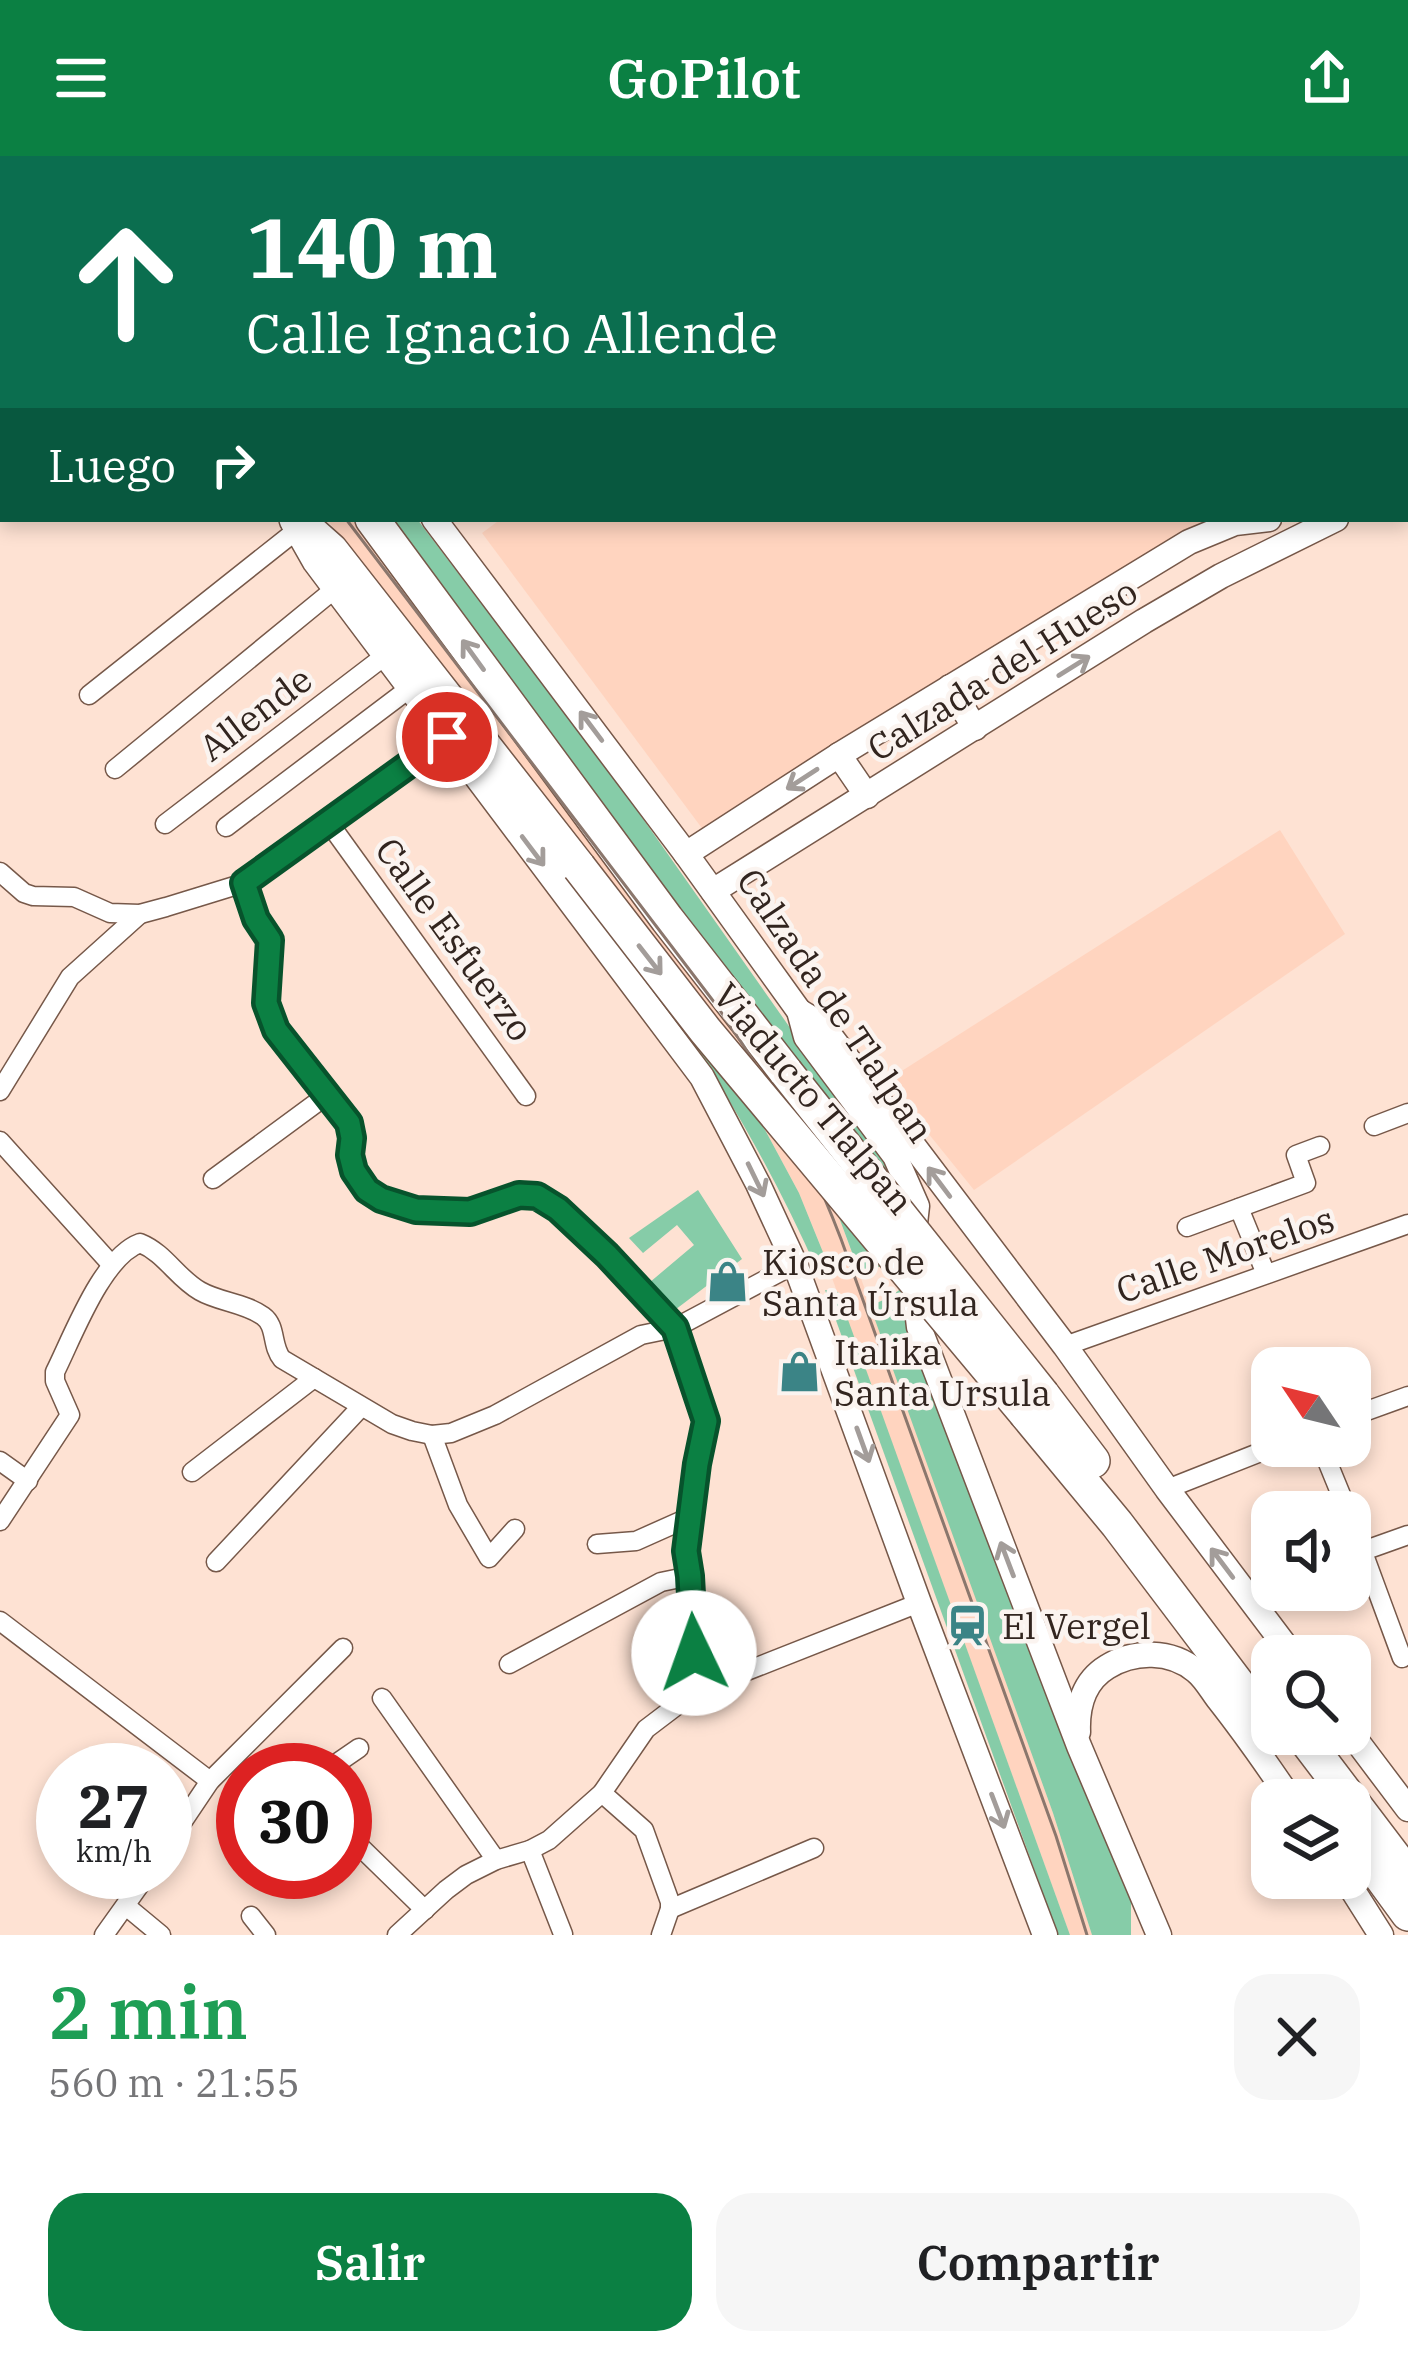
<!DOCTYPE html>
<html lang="es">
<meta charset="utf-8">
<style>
:root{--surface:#fff;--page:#f6f6f6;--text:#202124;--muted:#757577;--accent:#0b8043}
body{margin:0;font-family:"IBM Plex Serif",serif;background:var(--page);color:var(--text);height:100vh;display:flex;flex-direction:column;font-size:45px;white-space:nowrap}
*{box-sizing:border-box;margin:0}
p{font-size:39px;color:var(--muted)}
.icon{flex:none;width:66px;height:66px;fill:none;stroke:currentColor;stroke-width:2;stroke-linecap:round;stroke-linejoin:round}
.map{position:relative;height:1779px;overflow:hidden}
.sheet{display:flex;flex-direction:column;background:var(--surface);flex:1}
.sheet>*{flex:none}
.top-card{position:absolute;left:0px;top:0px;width:1410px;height:366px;box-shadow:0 6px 18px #0003;background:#0b6e4f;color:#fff;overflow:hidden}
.needle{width:78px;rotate:305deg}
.controls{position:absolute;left:1251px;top:1191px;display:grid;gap:24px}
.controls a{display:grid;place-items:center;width:120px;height:120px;border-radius:24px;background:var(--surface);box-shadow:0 6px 18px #0003;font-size:60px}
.speed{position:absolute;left:36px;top:1587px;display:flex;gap:24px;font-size:60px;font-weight:700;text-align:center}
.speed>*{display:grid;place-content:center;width:156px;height:156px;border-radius:50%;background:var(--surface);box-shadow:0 6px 18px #0003;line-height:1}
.speed small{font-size:30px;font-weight:400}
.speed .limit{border:18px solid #d22;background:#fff;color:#111}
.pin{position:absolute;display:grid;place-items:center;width:102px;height:102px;color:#fff;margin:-51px;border:6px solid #fff;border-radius:50%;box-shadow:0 3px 12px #0007}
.me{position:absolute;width:132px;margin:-66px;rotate:357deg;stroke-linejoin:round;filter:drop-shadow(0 0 9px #0008)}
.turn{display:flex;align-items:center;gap:42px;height:252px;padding:0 48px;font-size:54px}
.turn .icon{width:156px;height:156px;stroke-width:2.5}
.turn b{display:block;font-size:84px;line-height:102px}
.then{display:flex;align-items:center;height:114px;padding:0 48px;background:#0003;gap:24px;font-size:45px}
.round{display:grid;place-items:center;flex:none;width:126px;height:126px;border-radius:36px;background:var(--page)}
.head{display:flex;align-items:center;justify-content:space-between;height:204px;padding:0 48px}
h1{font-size:72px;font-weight:600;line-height:90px;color:#1e9e55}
.primary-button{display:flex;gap:24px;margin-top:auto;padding:24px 48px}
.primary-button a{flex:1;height:138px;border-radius:36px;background:var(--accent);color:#fff;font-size:48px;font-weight:600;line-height:138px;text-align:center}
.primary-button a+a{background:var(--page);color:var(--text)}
header{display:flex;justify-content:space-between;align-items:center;height:156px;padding:0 48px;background:var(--accent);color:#fff;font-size:54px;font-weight:600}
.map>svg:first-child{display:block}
.built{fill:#ffd4bf}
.education{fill:#eed7e3}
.green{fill:#86cca8}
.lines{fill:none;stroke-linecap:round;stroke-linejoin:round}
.street-casing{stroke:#765849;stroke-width:21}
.secondary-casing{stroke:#765849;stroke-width:27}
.highway-casing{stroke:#765849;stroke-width:36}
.street{stroke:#fff;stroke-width:18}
.secondary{stroke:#fff;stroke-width:24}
.highway{stroke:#fff;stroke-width:33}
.tram{stroke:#8b776d;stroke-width:3}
.highway-bridge-casing{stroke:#765849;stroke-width:36;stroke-linecap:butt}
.highway-bridge{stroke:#fff;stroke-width:33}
.oneway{stroke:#a39d9a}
.route-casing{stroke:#07532c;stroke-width:30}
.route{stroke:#0b8043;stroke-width:21}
.labels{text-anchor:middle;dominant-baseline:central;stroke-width:9;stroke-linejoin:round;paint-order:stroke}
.street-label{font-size:36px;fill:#32251f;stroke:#fbf4f0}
.poi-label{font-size:36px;fill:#32251f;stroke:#fbf4f0;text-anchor:start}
</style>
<header><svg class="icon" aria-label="menu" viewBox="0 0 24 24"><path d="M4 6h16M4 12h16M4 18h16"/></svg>GoPilot<svg class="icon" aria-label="share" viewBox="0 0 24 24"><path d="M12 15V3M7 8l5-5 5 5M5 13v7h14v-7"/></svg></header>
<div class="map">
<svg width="1408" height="1779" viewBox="0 0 1408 1779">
<rect width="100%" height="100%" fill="#fee2d3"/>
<g class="built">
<polygon points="327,363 351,363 744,878 793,963 840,1064 1053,1657 1092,1779 1070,1779 819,1086 799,1037 729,907"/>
<polygon points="501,363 1250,363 710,683 482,377"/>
<polygon points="1280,674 1345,778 974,1034 886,925"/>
</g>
<polygon class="education" points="192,0 982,0 978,3 194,3"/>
<g class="green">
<polygon points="383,363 417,363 615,623 895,1021 894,1105 860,1118 840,1064 771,924"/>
<path d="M653,828L729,907L799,1037L831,1116L820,1121C775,1017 718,920 653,828Z"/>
<polygon points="698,1034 742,1103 667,1160 643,1132 694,1089 677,1069 643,1097 629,1082"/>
<polygon points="906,1128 1131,1744 1131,1779 1092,1779 1053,1657 870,1150 892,1140"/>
<polygon points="825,1134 838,1136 1070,1779 1058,1779"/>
</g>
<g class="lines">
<defs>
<g id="street">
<polyline points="1175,0 1177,3"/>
<polyline points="0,220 3,217"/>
<polyline points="89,539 297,374"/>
<polyline points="115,613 336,432"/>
<polyline points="329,667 526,940"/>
<polyline points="165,668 386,499"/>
<polyline points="226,671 410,532"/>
<polyline points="0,716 24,737 33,740 74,741 110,757 140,758 166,751 244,727 447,581"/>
<polyline points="244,727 256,763 270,784 266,847 276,874 349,967 353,982 350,999 354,1015 367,1034 381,1043 416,1055 469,1056 519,1039 537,1040 558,1053 607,1099 675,1172 706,1265 697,1308 686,1395 690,1420 696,1535"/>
<polyline points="0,935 70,821 140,758"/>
<polyline points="1374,970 1408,957"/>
<polyline points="0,985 110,1107"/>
<polyline points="213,1023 327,939"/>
<polyline points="1239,1052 1266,1118"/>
<polyline points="1187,1071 1306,1027 1296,999 1320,990"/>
<polyline points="1065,1190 1408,1068"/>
<polyline points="1350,1261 1408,1240"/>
<polyline points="432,1279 458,1349 489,1402 515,1373"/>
<polyline points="1321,1290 1348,1356"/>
<polyline points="0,1305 28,1325"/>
<polyline points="192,1316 314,1222"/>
<polyline points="1167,1333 1276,1290"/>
<polyline points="1350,1361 1402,1502"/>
<path d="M0,1365L70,1259L55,1225V1216C73,1180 102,1101 140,1087C165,1097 177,1122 200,1135C219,1146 245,1147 263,1160C277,1170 271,1190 282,1203L392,1268L412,1275L432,1279L451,1277L495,1259L641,1179L675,1172L795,1108"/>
<polyline points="597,1388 636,1385 692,1360"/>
<polyline points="1363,1395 1408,1379"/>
<polyline points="216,1406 361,1251"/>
<polyline points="0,1465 210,1625"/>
<polyline points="509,1508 661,1426 690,1420"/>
<polyline points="382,1542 496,1704"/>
<polyline points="327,1614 359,1592"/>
<polyline points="602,1637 644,1674 670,1746 670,1753 661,1779"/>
<polyline points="345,1676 425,1754"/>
<polyline points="165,1692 210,1625 343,1492"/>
<polyline points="530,1694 563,1778"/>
<polyline points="126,1750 161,1779"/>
<polyline points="670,1753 814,1692"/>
<polyline points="251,1760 266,1779"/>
<polyline points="104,1779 149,1716"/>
<polyline points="397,1779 446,1734 466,1719 496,1704 530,1694 549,1684 602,1637 646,1573 696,1535 919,1447"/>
</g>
<g id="secondary">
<polyline points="1407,295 1408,294"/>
<polyline points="1407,321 1408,321"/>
<polyline points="434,363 686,698 799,855 806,881 895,1000 917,1050 913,1085"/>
<polyline points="294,369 315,406 702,921 758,1028 795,1108 919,1447 1045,1779"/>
<polyline points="950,531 975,572"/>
<polyline points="839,599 867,640"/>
<polyline points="686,698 839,599 1189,386 1235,367 1269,363"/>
<polyline points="713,735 1144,465 1221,420 1336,363"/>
<polyline points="799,855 822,869 1065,1190 1167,1333 1293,1500"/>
<polyline points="913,1120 919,1171 1079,1590 1159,1779"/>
<path d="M1078,1576C1077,1550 1084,1525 1107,1511C1134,1494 1171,1494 1196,1515C1205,1522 1212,1535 1219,1544C1245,1577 1268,1610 1291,1644"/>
<polyline points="1350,1576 1408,1653"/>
<polyline points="1345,1722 1381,1779"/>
</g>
<g id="highway">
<polyline points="9,0 11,3"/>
<polyline points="157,0 159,3"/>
<polyline points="296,363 331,394 579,711"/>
<polyline points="372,363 667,763 786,916"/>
<polyline points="1043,1239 1093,1305"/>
<polyline points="1026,1258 1117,1368 1272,1573"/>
<polyline points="1301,1578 1408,1719"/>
<polyline points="1362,1695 1408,1758"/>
</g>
</defs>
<use href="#street" class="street-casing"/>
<use href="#secondary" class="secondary-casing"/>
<use href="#highway" class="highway-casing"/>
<use href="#street" class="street"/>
<use href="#secondary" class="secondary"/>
<use href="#highway" class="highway"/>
<g class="tram">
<polyline points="69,0 71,3"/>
<path d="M346,363L714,846C766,919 809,999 841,1083L1056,1680L1087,1779"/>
<polyline points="728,892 773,977"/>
</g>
<defs>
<g id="highway-bridge">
<polyline points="579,711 705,874 1026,1258"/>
<polyline points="786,916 1043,1239"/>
</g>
</defs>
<use href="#highway-bridge" class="highway-bridge-casing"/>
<use href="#highway-bridge" class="highway-bridge"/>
</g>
<defs><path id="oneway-shaft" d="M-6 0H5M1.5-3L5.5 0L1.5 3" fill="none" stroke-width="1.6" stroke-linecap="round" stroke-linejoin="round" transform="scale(3)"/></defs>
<g class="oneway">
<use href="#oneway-shaft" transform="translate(473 499) rotate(-126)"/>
<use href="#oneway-shaft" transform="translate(1074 510) rotate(-32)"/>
<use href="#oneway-shaft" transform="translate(591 570) rotate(-127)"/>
<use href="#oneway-shaft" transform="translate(802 623) rotate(147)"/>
<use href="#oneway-shaft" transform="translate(533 695) rotate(53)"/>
<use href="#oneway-shaft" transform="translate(650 804) rotate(52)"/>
<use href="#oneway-shaft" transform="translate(756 1024) rotate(64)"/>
<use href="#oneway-shaft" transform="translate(939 1026) rotate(-127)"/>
<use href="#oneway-shaft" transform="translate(863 1289) rotate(70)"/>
<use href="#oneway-shaft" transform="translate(1007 1403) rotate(-111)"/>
<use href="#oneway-shaft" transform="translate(1222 1407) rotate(-127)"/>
<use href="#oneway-shaft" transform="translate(998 1655) rotate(69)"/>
</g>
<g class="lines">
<defs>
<polyline id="route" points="447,581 244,727 256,763 270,784 266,847 276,874 349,967 352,982 350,999 354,1015 367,1034 381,1043 416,1054 470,1056 519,1039 537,1040 558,1053 607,1099 675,1172 706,1265 697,1308 686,1395 690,1420 694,1497"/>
</defs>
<use href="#route" class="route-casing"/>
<use href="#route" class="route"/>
</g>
<defs>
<symbol id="shop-bare" viewBox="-9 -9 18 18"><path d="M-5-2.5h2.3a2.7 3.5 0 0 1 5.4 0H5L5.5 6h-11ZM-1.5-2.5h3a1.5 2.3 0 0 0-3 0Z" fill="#3b8486" stroke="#fbf4f0" stroke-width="2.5" paint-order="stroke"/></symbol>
<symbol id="station-bare" viewBox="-9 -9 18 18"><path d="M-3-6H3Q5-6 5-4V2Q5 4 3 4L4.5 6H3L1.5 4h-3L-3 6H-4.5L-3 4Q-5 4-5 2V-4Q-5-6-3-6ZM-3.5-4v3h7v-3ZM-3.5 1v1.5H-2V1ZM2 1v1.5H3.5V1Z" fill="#3b8486" stroke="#fbf4f0" stroke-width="2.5" paint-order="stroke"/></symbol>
</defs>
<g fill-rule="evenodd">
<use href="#shop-bare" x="698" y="1096" width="59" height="59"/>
<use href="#shop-bare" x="770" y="1186" width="59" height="59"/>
<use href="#station-bare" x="938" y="1440" width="59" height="59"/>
</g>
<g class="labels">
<g class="street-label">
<text transform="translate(1002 513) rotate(-32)">Calzada del Hueso</text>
<text transform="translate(255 557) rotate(-37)">Allende</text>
<text transform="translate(455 783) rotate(54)">Calle Esfuerzo</text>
<text transform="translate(836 849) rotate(56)">Calzada de Tlalpan</text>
<text transform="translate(814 942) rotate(50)">Viaducto Tlalpan</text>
<text transform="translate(1225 1098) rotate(-19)">Calle Morelos</text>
</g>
<g class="poi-label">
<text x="762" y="1105">Kiosco de<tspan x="762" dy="41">Santa Úrsula</tspan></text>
<text x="834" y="1195">Italika<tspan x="834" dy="41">Santa Ursula</tspan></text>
<text x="1002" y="1469">El Vergel</text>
</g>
</g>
</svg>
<div class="controls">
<a><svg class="needle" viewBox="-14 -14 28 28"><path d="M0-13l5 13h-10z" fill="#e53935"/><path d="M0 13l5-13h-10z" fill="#757577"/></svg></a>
<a><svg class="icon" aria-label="sound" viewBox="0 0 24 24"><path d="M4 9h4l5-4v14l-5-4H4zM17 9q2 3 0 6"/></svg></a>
<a><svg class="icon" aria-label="search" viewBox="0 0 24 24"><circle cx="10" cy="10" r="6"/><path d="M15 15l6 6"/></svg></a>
<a><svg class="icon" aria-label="layers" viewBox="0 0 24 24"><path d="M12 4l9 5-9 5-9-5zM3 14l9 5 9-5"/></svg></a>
</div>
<div class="speed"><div>27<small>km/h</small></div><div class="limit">30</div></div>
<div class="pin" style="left:447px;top:581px;background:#d93025"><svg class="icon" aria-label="arrive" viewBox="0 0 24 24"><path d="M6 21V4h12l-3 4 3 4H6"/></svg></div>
<svg class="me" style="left:694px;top:1497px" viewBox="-20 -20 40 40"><circle r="19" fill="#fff"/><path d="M0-13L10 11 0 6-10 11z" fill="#0b8043"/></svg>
<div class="top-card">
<div class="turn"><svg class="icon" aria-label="ahead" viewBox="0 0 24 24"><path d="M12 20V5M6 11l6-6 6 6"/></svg><div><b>140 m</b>Calle Ignacio Allende</div></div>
<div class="then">Luego<svg class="icon" aria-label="right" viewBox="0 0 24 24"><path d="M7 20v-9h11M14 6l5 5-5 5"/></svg></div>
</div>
</div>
<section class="sheet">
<div class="head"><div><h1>2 min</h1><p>560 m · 21:55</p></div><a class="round"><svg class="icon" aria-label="close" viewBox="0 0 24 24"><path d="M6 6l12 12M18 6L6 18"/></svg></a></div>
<div class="primary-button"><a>Salir</a><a>Compartir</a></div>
</section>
